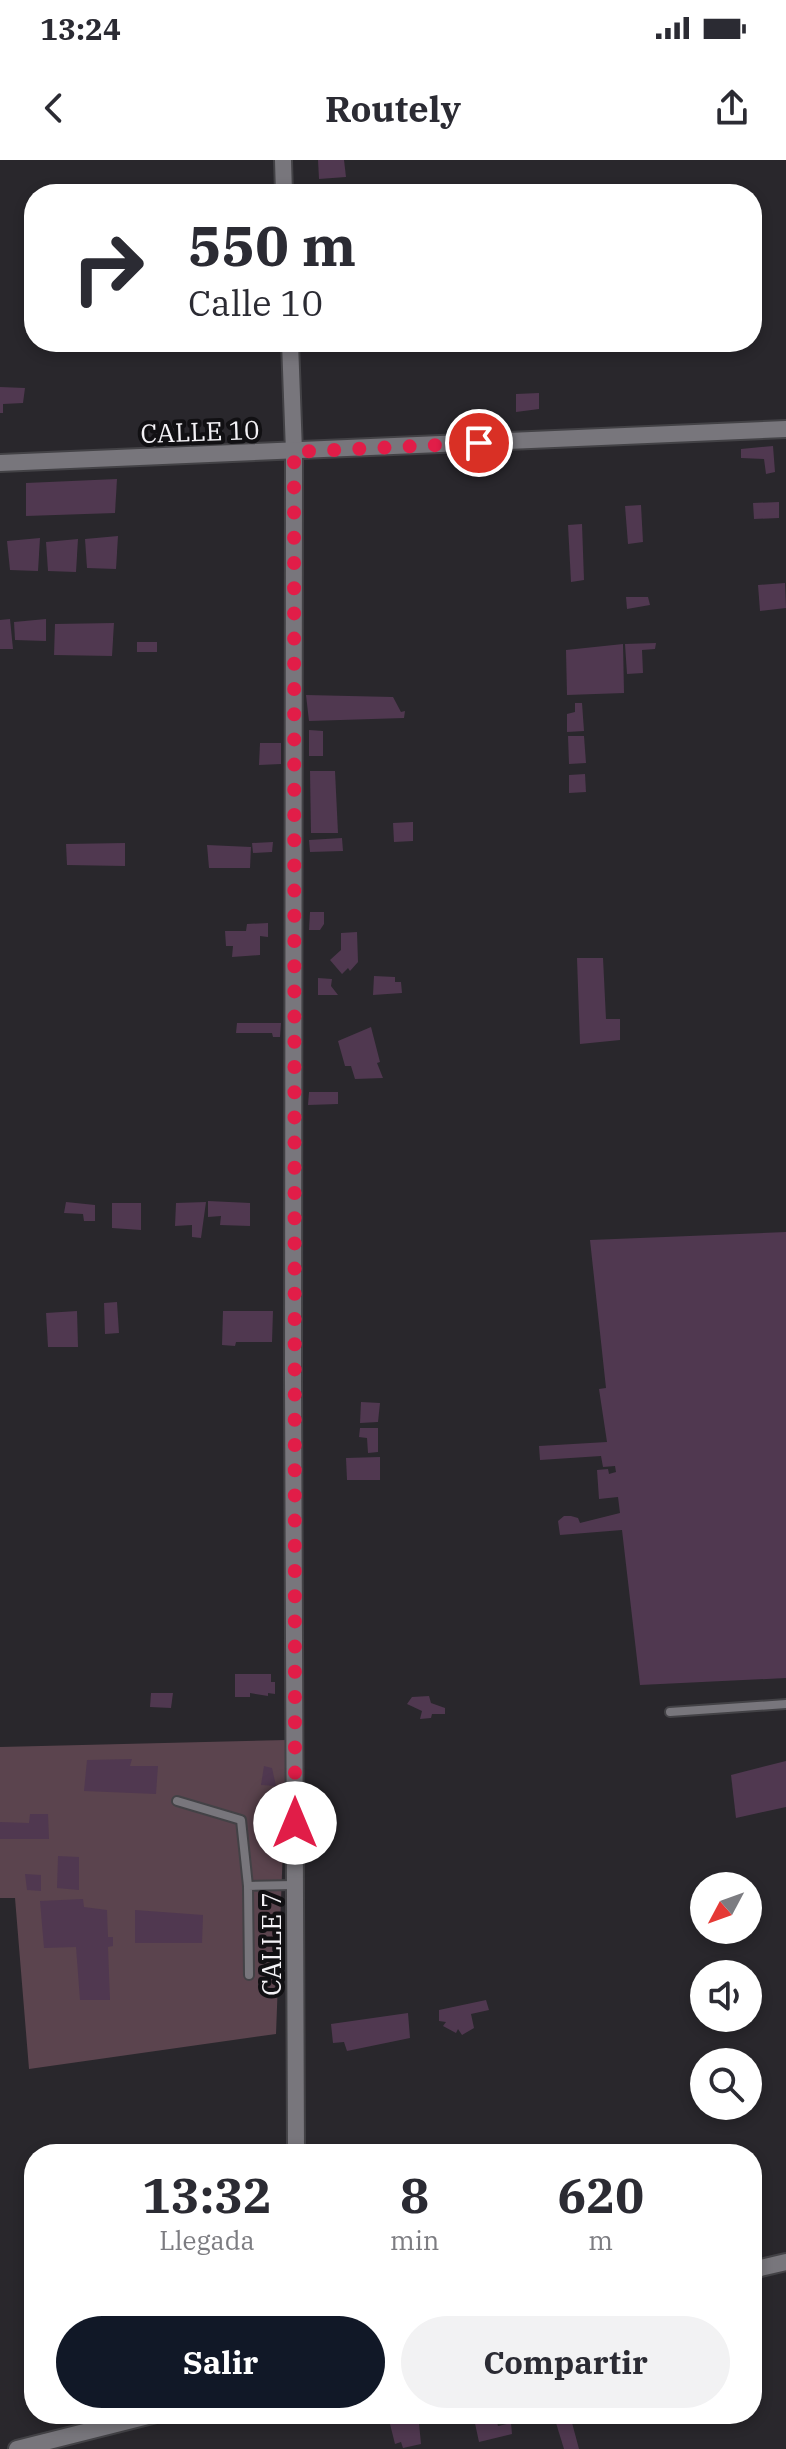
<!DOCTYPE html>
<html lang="es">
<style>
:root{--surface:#fff;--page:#f2f2f3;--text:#2b2b33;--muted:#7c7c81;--accent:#111827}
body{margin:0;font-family:"IBM Plex Serif",serif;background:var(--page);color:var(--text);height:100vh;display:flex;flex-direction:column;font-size:30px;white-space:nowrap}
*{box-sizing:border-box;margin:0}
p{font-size:26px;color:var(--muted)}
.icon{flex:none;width:44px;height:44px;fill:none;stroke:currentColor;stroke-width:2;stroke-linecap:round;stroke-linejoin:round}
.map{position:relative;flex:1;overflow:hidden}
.drawer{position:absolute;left:24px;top:1984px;width:738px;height:280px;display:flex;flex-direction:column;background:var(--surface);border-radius:32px;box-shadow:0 4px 12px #0003}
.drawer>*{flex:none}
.banner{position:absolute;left:24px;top:24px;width:738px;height:168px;border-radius:32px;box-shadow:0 4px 12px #0003;background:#fff;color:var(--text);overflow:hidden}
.needle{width:52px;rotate:229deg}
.buttons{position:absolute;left:690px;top:1712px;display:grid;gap:16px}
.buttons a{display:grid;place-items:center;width:72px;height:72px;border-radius:50%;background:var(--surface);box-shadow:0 4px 12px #0003;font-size:40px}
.pin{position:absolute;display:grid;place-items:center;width:68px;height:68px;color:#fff;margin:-34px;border:4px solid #fff;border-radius:50%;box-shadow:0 2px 8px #0007}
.me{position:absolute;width:88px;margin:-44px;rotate:0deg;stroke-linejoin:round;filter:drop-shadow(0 0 6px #0008)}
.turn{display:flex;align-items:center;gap:28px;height:168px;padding:0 32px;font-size:36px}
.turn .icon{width:104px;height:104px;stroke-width:2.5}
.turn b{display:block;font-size:56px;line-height:68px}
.eta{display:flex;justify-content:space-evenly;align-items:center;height:136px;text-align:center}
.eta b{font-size:48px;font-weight:800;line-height:56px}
.primary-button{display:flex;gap:16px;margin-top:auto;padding:16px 32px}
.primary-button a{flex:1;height:92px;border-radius:48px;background:var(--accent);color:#fff;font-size:32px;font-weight:800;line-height:92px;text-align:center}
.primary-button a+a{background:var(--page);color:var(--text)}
.status{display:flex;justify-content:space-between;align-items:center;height:56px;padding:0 40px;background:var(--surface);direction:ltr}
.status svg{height:22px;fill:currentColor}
header{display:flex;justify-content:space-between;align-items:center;height:104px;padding:0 32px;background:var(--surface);font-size:36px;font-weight:800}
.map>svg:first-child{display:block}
.green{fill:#5b444e}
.building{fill:#503850}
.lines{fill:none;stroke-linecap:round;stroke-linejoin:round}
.service-casing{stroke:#434246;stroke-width:12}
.minor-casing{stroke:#434246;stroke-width:20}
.service{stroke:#78767c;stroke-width:8}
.minor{stroke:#78767c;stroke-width:16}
.route{stroke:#e11d48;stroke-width:14;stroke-dasharray:0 25.2}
.labels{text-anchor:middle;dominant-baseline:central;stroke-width:8;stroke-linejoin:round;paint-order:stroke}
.street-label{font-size:26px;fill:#f4f2f6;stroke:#111013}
</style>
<div class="status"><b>13:24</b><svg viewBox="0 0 49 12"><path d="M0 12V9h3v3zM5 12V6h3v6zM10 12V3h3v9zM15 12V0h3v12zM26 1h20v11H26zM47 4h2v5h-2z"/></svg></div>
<header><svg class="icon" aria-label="back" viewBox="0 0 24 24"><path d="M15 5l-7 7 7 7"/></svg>Routely<svg class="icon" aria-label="share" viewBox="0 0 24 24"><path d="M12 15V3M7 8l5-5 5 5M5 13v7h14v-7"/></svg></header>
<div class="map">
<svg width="786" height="2289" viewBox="0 0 786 2289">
<rect width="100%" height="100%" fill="#29272c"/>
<polygon class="green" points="287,1580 276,1874 29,1909 15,1738 0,1738 0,1587"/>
<g class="building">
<polygon points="318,0 344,0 346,17 319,19"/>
<polygon points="0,227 25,228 23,243 3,244 3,253 0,253"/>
<polygon points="539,233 539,249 516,252 516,234"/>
<polygon points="773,286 775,312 766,314 764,299 741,298 741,289"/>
<polygon points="117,319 115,353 26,356 26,323"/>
<polygon points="779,342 779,358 754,359 753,343"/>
<polygon points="641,345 643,382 628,384 625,346"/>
<polygon points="582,364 584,420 571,422 568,365"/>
<polygon points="118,376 116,409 87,408 85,379"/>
<polygon points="40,378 38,411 10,410 7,381"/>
<polygon points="78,379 76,412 48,411 46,382"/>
<polygon points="785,423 786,448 760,451 758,425"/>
<polygon points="626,437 648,437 650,445 627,449"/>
<polygon points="10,459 13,489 0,489 0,460"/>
<polygon points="46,459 46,481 15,480 14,462"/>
<polygon points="114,463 112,496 54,495 55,464"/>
<rect x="137" y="482" width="20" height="10"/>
<polygon points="656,483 655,489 642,490 643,513 627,514 625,484"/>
<polygon points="623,484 624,533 567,535 566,490"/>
<polygon points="306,535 393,537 401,552 405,551 404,558 309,561"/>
<polygon points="575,543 582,543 584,571 567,572 567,554 575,552"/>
<polygon points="309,570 323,571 323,596 309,596"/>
<polygon points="568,576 584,576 586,603 569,604"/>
<polygon points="260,583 281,583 281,604 259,605"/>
<polygon points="310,611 335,611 338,673 311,673"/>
<polygon points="585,614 586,632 569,633 569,615"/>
<polygon points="413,662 413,681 394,682 393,663"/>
<polygon points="342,678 343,691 310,692 309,680"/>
<polygon points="273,682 272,692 253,693 252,683"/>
<polygon points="125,683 125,706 67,705 66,684"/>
<polygon points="207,685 251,687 250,708 209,708"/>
<polygon points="310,752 324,752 324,764 320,770 309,770"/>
<polygon points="268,763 268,777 260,776 260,795 232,797 233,786 226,786 225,771 246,771 247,764"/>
<polygon points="357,772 358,802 350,811 348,808 342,814 330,800 341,790 341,773"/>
<polygon points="577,798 603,798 606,859 620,859 620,880 580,884"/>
<polygon points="374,816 395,817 395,822 401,822 402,833 373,835"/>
<polygon points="318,818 332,819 331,826 338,835 318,835"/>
<polygon points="237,863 281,863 280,877 273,877 272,873 236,873"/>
<polygon points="371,867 380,902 377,903 383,918 355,919 351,906 345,906 338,881"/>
<polygon points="309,932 338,932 338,944 308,945"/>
<polygon points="208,1041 250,1043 250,1066 220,1065 221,1056 208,1057"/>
<polygon points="66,1042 95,1045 95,1061 84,1061 83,1054 64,1053"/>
<polygon points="206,1042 201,1078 192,1077 192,1065 175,1066 176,1043"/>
<polygon points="112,1043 141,1043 141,1070 112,1068"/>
<polygon points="786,1072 786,1518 640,1525 622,1370 560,1375 558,1361 564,1356 571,1356 578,1358 580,1363 620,1353 618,1337 599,1339 597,1310 608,1309 609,1314 616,1312 615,1306 603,1307 601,1296 540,1300 539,1286 607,1282 599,1229 606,1228 590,1080"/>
<polygon points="117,1142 119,1173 105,1174 104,1143"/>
<polygon points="77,1151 78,1187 48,1187 46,1153"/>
<polygon points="223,1151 273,1151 272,1182 236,1182 235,1186 222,1185"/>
<polygon points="361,1242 380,1243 378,1262 360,1263"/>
<polygon points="360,1268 378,1268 378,1292 368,1293 367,1278 359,1277"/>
<polygon points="380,1297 380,1320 347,1320 346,1298"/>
<polygon points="235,1514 271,1514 271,1522 275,1522 275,1534 268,1533 268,1536 250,1533 250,1537 235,1537"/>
<polygon points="151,1533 173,1533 171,1548 150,1547"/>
<polygon points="429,1536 431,1543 445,1548 445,1554 432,1554 431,1558 420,1559 422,1551 407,1544 412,1537"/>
<polygon points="132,1599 130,1606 158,1606 156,1634 84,1631 87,1600"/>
<polygon points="786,1601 786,1647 736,1658 731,1615"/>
<polygon points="264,1606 272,1608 276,1626 261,1625"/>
<polygon points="30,1654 48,1654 49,1679 0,1679 0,1662 29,1663"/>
<polygon points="58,1696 79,1697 79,1730 57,1728"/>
<polygon points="25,1714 41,1715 41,1731 27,1730"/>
<polygon points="83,1739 84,1747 107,1750 108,1777 113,1777 113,1786 108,1787 110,1840 80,1840 76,1787 44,1788 40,1741"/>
<polygon points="135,1750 203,1755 202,1783 135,1783"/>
<polygon points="486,1840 489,1850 471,1854 474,1868 462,1875 458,1869 456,1873 443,1866 446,1862 439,1861 439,1850"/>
<polygon points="408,1853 410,1878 347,1891 344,1882 333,1883 331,1864"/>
<polygon points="752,2192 761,2223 752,2225"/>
<polygon points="473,2254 495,2254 498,2266 511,2263 512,2274 479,2282"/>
<polygon points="410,2256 410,2263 419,2263 421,2284 403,2288 401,2282 395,2284 389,2260"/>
<polygon points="571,2259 579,2289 564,2289 556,2263"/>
</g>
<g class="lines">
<defs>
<g id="service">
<polyline points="670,1552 786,1544"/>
<polyline points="177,1641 241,1660 248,1726"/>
<polyline points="249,1815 248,1726 294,1725"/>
</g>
<g id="minor">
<polyline points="283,0 284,34"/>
<polyline points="290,182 294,292 293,1220 296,1994"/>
<polyline points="0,303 786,269"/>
<polyline points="752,2110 786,2102"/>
<polyline points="17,2289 156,2254"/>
</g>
</defs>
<use href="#service" class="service-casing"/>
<use href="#minor" class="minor-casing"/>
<use href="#service" class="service"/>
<use href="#minor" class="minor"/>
</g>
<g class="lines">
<polyline class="route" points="295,1663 294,292 479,283"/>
</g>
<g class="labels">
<g class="street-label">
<text transform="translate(200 271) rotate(-2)">CALLE 10</text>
<text transform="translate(271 1784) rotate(-90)">CALLE 7</text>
</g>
</g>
</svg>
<div class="buttons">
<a><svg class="needle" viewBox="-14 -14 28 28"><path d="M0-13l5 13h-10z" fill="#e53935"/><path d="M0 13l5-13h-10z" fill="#7c7c81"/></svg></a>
<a><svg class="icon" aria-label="sound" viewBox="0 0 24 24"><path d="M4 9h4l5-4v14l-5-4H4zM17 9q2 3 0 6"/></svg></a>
<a><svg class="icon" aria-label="search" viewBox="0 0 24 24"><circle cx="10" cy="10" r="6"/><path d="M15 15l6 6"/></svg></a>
</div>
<div class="pin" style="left:479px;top:283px;background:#d93025"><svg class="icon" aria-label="arrive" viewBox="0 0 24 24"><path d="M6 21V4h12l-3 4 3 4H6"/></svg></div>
<svg class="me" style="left:295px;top:1663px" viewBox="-20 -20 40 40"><circle r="19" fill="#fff"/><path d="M0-13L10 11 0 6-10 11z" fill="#e11d48"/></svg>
<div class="banner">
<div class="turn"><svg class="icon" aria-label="right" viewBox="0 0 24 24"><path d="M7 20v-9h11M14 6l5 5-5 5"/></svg><div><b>550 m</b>Calle 10</div></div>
</div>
<section class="drawer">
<div class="eta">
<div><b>13:32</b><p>Llegada</p></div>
<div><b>8</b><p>min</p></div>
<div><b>620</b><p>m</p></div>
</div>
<div class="primary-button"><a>Salir</a><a>Compartir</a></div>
</section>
</div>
